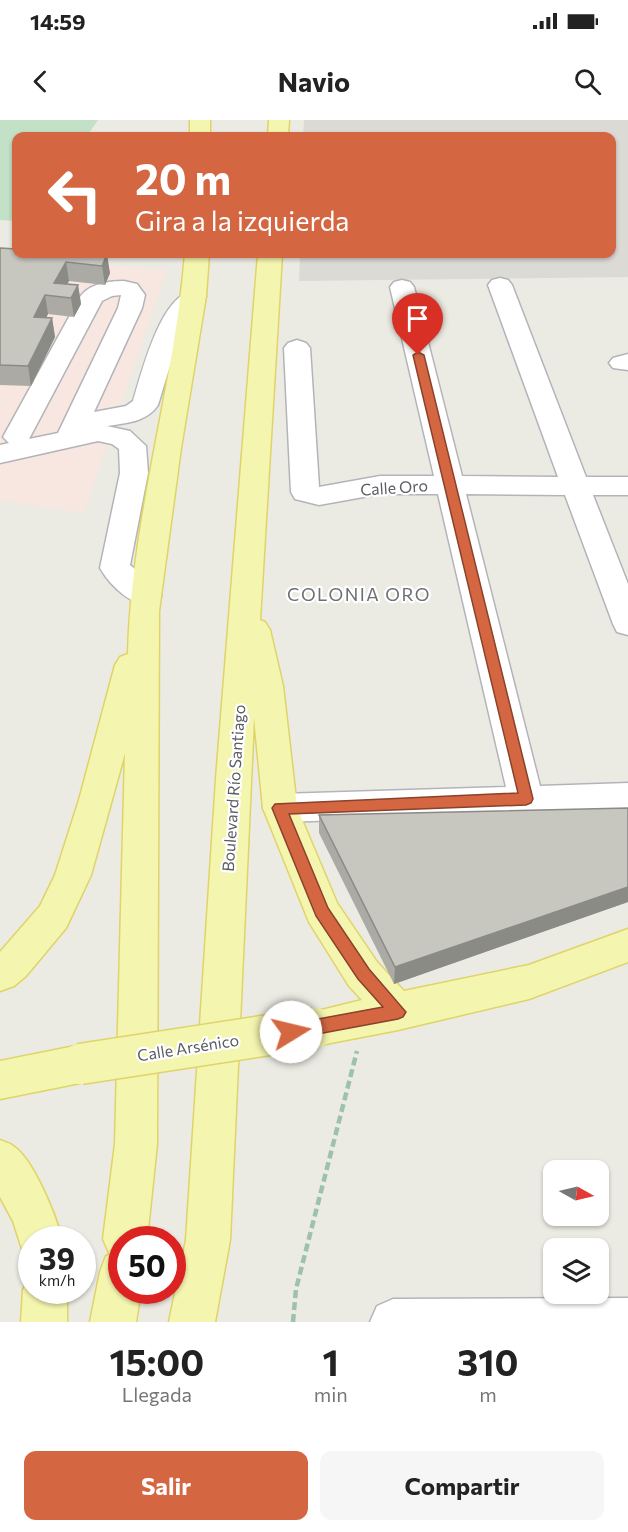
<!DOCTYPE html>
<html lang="es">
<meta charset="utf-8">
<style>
:root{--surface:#fff;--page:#f6f6f6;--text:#222;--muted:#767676;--accent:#d46641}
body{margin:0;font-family:Commissioner,sans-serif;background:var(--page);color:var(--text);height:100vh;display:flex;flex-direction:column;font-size:22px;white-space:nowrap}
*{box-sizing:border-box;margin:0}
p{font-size:20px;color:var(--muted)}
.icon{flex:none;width:33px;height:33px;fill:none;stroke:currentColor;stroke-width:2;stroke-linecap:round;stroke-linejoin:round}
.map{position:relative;height:1202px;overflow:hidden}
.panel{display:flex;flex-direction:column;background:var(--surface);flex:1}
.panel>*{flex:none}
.banner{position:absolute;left:12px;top:12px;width:604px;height:126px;border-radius:12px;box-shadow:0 2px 4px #0004;background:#d46641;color:#fff;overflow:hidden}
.needle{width:39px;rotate:98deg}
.fabs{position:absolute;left:543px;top:1040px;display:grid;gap:12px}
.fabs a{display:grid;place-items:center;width:66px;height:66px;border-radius:12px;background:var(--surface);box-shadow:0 2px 4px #0004;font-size:30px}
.speed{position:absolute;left:18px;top:1106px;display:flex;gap:12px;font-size:30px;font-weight:700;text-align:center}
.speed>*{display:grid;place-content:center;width:78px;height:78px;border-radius:50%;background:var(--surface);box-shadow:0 2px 4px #0004;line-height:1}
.speed small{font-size:15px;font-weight:400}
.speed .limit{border:9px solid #d22;background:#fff;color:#111}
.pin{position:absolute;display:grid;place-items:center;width:51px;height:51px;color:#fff;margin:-62px -26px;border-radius:50% 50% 50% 0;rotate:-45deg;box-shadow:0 0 6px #0007}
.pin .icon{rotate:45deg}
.me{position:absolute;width:66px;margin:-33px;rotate:81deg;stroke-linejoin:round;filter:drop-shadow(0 0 4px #0008)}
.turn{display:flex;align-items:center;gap:21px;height:126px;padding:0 24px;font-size:27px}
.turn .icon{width:78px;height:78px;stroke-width:2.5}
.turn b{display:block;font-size:42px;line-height:51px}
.eta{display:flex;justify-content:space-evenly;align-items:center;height:102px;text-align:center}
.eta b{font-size:36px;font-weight:700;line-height:42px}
.button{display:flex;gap:12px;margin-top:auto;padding:12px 24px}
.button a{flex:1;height:69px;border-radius:12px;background:var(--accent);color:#fff;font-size:24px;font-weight:700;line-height:69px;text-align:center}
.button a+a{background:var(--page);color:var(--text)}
.status{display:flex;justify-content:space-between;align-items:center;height:42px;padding:0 30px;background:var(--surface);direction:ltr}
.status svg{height:16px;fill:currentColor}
header{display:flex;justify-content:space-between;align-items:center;height:78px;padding:0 24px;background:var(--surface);font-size:27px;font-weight:700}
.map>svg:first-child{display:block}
.industrial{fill:#dbdad5}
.medical{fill:#f8e6e0}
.green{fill:#c2e1c7}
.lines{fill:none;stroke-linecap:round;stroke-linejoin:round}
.minor-casing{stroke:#b3b4b9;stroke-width:3}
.major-casing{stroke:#e0d368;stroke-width:3}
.path{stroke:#9cc1ad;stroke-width:4.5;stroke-dasharray:8 4;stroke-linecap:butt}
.minor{fill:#fff;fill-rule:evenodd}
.major{fill:#f4f5af;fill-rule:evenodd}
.major-bridge-casing{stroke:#e0d368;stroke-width:43;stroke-linecap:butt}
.major-bridge{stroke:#f4f5af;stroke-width:40}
.wall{fill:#abaaa4}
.shaded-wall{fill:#8b8b86}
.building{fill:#c7c6bf;stroke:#8b8b86;stroke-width:1.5}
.route{fill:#d46641;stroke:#8a422a;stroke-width:1.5}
.labels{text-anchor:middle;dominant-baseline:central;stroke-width:4.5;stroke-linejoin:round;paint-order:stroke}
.street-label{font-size:16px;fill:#5b5d62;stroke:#fff}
.neighbourhood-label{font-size:18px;letter-spacing:1.5px;fill:#6c6f74;stroke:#fff}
</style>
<div class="status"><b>14:59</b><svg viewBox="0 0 49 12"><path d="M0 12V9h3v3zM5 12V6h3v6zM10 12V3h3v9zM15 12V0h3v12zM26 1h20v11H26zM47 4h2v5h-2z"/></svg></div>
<header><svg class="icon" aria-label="back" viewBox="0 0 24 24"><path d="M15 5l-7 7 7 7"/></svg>Navio<svg class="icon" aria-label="search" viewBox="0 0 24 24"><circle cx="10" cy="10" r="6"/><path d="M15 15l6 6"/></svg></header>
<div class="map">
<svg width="628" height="1202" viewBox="0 0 628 1202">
<rect width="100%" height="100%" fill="#ecebe3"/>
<polygon class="industrial" points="304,0 628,0 628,157 299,161 300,134 612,134 612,16 303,16"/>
<polygon class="medical" points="0,135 167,150 84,393 0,380"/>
<polygon class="green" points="0,0 98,0 87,16 16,16 16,101 0,100"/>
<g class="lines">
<defs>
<g id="minor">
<polygon points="500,158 508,160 512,165 586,357 628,357 628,375 593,375 628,464 628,515 617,512 613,504 565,375 466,374 540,666 628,663 628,691 280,702 268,698 263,688 268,678 280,674 506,667 438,374 380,374 319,385 295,379 291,372 284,228 288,223 297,220 306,223 310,228 319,367 380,356 434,356 390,167 394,162 402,160 410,162 414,167 462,356 558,357 488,165 492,160"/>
<path d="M124,161L137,164L145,175L142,188L94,292L126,286L133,281C142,253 163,161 203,171L206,176L182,206L158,285C147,302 126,303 107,306L130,311L146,326L148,353L130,445L157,468L161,476L157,484C135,490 111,467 100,448L120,353L119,329L112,324L98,321L0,343V325L9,323L3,317L80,177C89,164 108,161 124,161ZM121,175L118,188L58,313L29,319L102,181L112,176Z"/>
<polygon points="628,234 628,250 613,248 609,243 613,238"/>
<polygon points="628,1178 628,1202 370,1202 377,1186 393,1179"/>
</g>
<g id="major">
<rect x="190" y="0" width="20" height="16"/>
<polygon points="269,0 289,0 288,16 268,16"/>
<path d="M185,134H209L206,176L181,328L159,491L157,1024L147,1119H122V1170H141L136,1202H90L100,1152L106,1136L110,1135L103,1119L115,1024L125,633L91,755L66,808L26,856L14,866L0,871V832L40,786L55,755L79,680L115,545L120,537L128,534C131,399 174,268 185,134Z"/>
<polygon points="258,134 282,134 260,500 265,502 270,510 283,566 297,688 337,783 377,842 404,871 529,845 628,809 628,842 529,879 398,910 315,926 301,921 295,908 301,895 362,880 349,866 309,802 263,688 254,597 230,1120 215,1202 169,1202 186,1120 216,659"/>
<polygon points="80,925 94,931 100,944 94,957 80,963 0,979 0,941"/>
<path d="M0,1020C4,1022 10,1023 13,1026C33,1038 56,1096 62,1119H32V1137L24,1135L13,1101L0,1077Z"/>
<polygon points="32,1153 32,1170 67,1170 67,1202 21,1202 23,1170"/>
</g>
</defs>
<use href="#minor" class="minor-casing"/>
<use href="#major" class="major-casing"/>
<polyline class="path" points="293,1202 296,1169 357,931"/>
<use href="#minor" class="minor"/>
<use href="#major" class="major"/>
<defs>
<polyline id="major-bridge" points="80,944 315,908"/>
</defs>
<use href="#major-bridge" class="major-bridge-casing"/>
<use href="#major-bridge" class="major-bridge"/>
</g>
<g class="wall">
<polygon points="0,128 16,134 103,134 110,153 105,165 69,161 67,164 78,165 81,184 74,197 48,194 46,198 52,198 55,217 31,266 0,265"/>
<polygon points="628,688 628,782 394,864 319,713 319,695"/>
</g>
<g class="shaded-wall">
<polygon points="107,134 110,153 105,165 102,146"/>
<polygon points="66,142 69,161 60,177 54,163"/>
<polygon points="78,165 81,184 74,197 71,178"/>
<polygon points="45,175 48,194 37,216 34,197"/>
<polygon points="52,198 55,217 31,266 28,246"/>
<polygon points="628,767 628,782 394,864 395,847"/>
</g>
<g class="building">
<polygon points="0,128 16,129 16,134 107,134 102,146 66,142 54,163 78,165 71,178 45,175 34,197 52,198 28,246 0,245"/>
<polygon points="628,688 628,767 395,847 319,695"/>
</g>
<polygon class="route" points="418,232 424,235 533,679 531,683 526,685 289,694 328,788 369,849 406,892 403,897 398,899 291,919 286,917 283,912 286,906 291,904 383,887 358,859 316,796 272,688 275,684 518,673 413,235"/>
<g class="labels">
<g class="street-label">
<text transform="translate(394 367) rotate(-4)">Calle Oro</text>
<text transform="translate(233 668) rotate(-86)">Boulevard Río Santiago</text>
<text transform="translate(188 927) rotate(-9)">Calle Arsénico</text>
</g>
<g class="neighbourhood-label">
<text x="359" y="474">COLONIA ORO</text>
</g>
</g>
</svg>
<div class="fabs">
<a><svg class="needle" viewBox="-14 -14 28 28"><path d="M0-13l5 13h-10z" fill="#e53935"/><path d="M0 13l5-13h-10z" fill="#767676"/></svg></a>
<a><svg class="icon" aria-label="layers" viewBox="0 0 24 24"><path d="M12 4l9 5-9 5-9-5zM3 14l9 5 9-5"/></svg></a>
</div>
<div class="speed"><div>39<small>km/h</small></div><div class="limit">50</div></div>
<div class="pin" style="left:418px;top:235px;background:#d93025"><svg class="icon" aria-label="arrive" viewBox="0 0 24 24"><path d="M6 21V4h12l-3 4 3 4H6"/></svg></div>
<svg class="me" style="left:291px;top:912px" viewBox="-20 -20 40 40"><circle r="19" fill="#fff"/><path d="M0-13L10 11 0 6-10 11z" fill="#d46641"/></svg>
<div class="banner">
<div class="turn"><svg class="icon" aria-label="left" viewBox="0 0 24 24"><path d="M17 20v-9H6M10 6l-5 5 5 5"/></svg><div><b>20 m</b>Gira a la izquierda</div></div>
</div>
</div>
<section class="panel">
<div class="eta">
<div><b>15:00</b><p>Llegada</p></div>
<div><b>1</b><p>min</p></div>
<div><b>310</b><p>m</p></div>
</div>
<div class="button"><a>Salir</a><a>Compartir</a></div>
</section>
